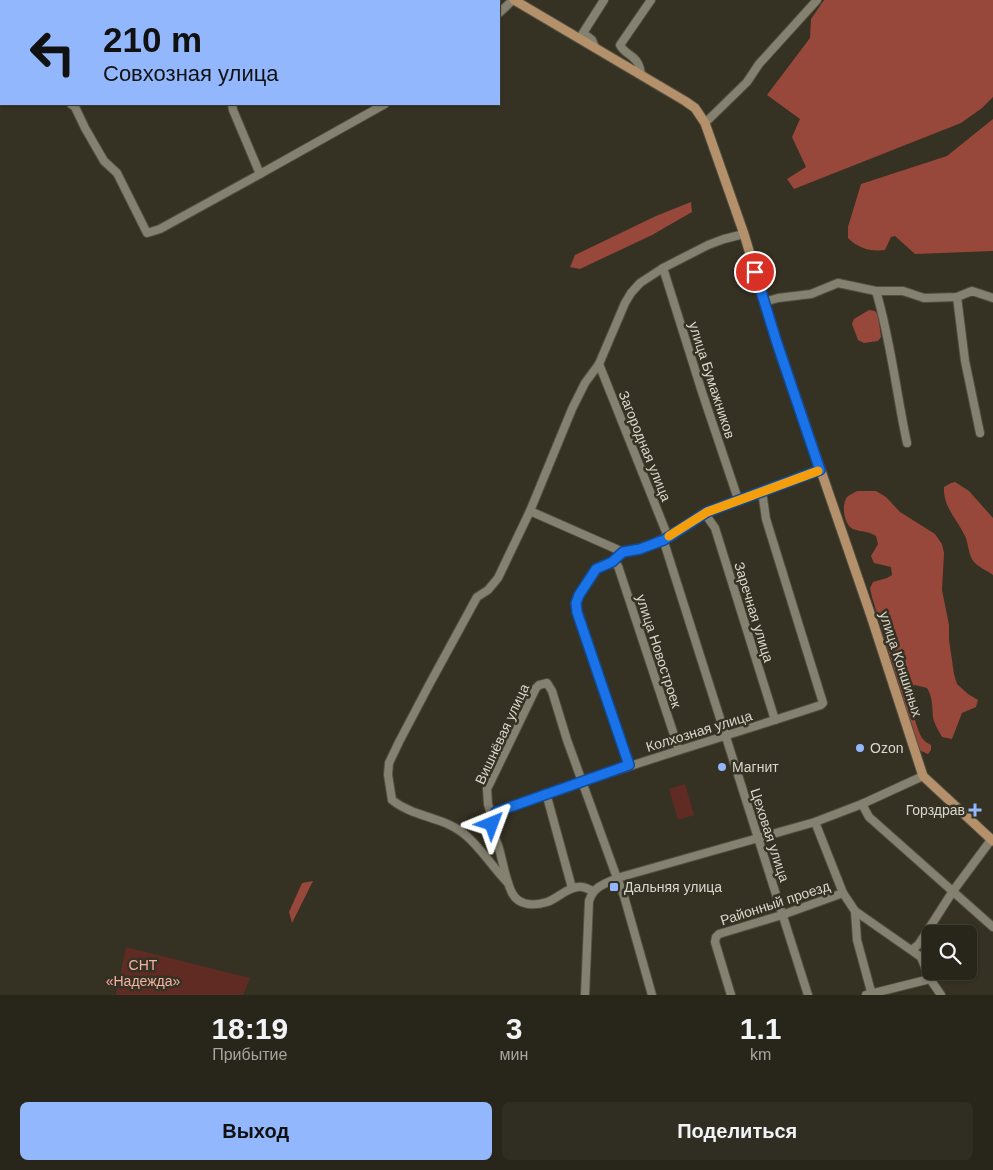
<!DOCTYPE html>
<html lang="ru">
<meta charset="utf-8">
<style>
:root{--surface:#28261a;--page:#302e23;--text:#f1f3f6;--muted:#a5a5a2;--line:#444339;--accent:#93b7fd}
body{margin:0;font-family:Arial,sans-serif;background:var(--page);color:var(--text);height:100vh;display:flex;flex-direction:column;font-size:19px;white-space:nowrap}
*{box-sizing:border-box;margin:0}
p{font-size:16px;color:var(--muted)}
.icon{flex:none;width:28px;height:28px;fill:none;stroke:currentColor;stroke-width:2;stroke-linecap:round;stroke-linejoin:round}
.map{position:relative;height:995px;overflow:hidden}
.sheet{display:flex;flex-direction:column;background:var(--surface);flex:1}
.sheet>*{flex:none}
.banner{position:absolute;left:0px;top:0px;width:500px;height:105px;box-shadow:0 1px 4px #0004,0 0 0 1px var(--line);background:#93b7fd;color:#111;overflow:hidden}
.fabs{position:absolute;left:922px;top:925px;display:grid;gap:10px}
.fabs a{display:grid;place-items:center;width:55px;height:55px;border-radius:8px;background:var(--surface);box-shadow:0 1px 4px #0004,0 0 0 1px var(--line);font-size:25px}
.pin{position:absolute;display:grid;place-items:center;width:42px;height:42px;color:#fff;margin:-21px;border:2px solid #fff;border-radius:50%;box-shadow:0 1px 5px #0007}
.me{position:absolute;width:55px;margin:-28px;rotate:44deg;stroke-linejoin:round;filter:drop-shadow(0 0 4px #0008)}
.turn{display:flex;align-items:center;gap:18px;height:105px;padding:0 20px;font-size:22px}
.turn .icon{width:65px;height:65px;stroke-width:2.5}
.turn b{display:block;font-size:35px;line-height:42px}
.eta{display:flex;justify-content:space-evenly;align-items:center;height:85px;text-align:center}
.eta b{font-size:30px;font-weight:700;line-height:35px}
.action{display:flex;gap:10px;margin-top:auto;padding:10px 20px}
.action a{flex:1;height:58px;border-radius:8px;background:var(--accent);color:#111;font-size:20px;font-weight:700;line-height:58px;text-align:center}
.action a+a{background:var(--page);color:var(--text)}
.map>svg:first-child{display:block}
.green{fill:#602b23}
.forest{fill:#98473b}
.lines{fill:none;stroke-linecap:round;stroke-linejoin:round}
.minor-casing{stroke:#524f42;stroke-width:10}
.major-casing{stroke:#524f42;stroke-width:11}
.minor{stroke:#858171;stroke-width:8}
.major{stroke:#b4916b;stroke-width:9}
.route-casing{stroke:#114b97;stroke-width:12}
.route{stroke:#1a73e8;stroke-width:9}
.slow{stroke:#f59e0b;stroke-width:9}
.poi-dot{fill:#93b7fd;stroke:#353223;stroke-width:2}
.labels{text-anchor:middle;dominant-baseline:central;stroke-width:5;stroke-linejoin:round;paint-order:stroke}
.street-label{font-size:14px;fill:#d9d7ce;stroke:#353223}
.poi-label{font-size:14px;fill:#d9d7ce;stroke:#353223;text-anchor:start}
.park-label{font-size:14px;fill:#f8b1a5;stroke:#353223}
</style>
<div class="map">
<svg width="993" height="995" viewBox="0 0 993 995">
<rect width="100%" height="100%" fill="#353223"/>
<g class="green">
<polygon points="685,784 694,815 678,820 669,789"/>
<polygon points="126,947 250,978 243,995 116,995"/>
</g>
<g class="forest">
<polygon points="824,0 993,0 993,97 982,108 961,123 794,189 787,179 806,167 792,137 800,119 767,95 810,38 811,19"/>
<path d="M993,119V251L915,254L895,236L891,237L885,250C870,252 858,248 848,238V227L861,184L947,156Z"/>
<polygon points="691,202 692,212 652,235 580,269 570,267 575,255 656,216"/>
<polygon points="869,310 875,311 878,315 881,337 878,341 864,343 858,340 852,324 854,319"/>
<path d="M955,482L969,491L993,518V575C988,571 978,567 974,562C968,555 969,544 965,536C957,519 943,507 944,487L951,483Z"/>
<path d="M857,491H876L886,497L900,512L935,534L942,544L944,553L942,590L949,625V640L954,674L957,684L968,694L978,700L976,707L962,713L952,739L942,737C939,731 934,724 933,717C932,706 933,698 927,688L915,685L910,687C908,697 916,728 922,738C924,741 927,743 931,745V750L928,754L919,750L872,597L870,588L873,582L887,578L892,575L891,567L874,563L871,556L878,544L876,536C869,531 861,532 853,529C844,525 841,505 847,497C849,495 854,493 857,491Z"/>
<polygon points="313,881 292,923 289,912 302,883"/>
</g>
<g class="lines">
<defs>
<g id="minor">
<polyline points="206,0 207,1"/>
<polyline points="313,0 314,1"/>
<polyline points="170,1 172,0"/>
<polyline points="297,1 299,0"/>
<polyline points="499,13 513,0"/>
<polyline points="595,47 592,40 583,33 604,0"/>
<polyline points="0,51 1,52"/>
<path d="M641,74C638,53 626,57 620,45L651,0"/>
<polyline points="71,104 75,107 85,128 104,161 117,173 147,233 160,229 260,174"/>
<polyline points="232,104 233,110 260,174 385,104"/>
<polyline points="705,123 747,82 759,64 817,0"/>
<polyline points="663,268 702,392 738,499"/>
<path d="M876,291C891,341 896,392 907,443"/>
<polyline points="957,297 965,361 980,433"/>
<polyline points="764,302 778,298 811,294 838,283 876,291 903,291 924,298 957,297 972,291 993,298"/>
<polyline points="599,364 668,537"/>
<polyline points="530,511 623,552"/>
<polyline points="707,512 708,518 715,528 775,720"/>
<polyline points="663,539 808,995"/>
<polyline points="612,562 618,566 679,750"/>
<polyline points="629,765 577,612 576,603 579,595 597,569 612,562 623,552 640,549 663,539 707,512 821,470"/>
<polyline points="546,793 572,888"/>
<polyline points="862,804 869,817 993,927"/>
<polyline points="492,817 488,804 487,789 536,688 539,685 547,683 552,691 567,740 617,878 624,896 652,995"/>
<polyline points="815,822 843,893 855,911 921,957 930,979 941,995"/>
<path d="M508,883C493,868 479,845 463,833C443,817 413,817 392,800L388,775L389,763L399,742L429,685L477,597L488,590L498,578L530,511L572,409L585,383L599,364L625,303L631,293L640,283L663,268L708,245L724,239L744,234"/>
<path d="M593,891C588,889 583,886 578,887C566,888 557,899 547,902C534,906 519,906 512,893C505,879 503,861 498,845C494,835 488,821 496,812C603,772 712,741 821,705L823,703L766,519L762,491"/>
<polyline points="855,911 857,940 872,995"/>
<polyline points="913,949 919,944 953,891 991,840"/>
<path d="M585,995L589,901C594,886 603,885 617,878L815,822L862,804L923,776"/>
<polyline points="731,995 715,942 716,937 719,934 782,915 843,893"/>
<polyline points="866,995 930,979"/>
</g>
<polyline id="major" points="514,0 685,101 695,108 705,123 744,234 777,343 871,616 923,776 993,841"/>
</defs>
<use href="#minor" class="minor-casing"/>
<use href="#major" class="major-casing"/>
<use href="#minor" class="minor"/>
<use href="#major" class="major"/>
</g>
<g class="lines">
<defs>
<polyline id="route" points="492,824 492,817 496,812 629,765 577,612 576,603 579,595 596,569 612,562 623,552 640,549 664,540 707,512 820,470 777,343 755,272"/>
</defs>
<use href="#route" class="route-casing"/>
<use href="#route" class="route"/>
<polyline class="slow" points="669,536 707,512 818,471"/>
</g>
<g class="poi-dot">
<circle cx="860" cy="748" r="5"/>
<circle cx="722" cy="767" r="5"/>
<path d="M972.5 802.5h5v5h5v5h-5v5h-5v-5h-5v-5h5z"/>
<rect x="609" y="882" width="10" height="10" rx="2.5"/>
</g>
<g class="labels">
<g class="street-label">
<text transform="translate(712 380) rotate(72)">улица Бумажников</text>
<text transform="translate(645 446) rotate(68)">Загородная улица</text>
<text transform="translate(754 612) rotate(73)">Заречная улица</text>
<text transform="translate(659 651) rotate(72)">улица Новостроек</text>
<text transform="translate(901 664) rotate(72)">улица Коншиных</text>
<text transform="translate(699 731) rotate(-17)">Колхозная улица</text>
<text transform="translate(502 734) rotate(-65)">Вишнёвая улица</text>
<text transform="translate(770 835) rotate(72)">Цеховая улица</text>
<text transform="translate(775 903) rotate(-18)">Районный проезд</text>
</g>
<g class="poi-label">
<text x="870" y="748">Ozon</text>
<text x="732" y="767">Магнит</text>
<text x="965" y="810" text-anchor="end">Горздрав</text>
<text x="624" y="887">Дальняя улица</text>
</g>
<g class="park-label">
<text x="143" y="965">СНТ<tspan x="143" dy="16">«Надежда»</tspan></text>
</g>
</g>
</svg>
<div class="fabs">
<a><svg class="icon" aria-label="search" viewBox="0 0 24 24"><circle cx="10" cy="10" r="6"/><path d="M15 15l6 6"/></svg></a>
</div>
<div class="pin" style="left:755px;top:272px;background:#d93025"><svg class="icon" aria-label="arrive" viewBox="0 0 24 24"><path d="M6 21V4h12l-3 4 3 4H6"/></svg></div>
<svg class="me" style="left:492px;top:824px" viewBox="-20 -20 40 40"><path d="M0-17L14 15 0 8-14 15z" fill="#1a73e8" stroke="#fff" stroke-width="4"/></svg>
<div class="banner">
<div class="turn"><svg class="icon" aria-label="left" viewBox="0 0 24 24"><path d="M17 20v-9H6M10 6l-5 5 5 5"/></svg><div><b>210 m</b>Совхозная улица</div></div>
</div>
</div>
<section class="sheet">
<div class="eta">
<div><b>18:19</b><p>Прибытие</p></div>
<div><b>3</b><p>мин</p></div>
<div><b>1.1</b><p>km</p></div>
</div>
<div class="action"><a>Выход</a><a>Поделиться</a></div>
</section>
